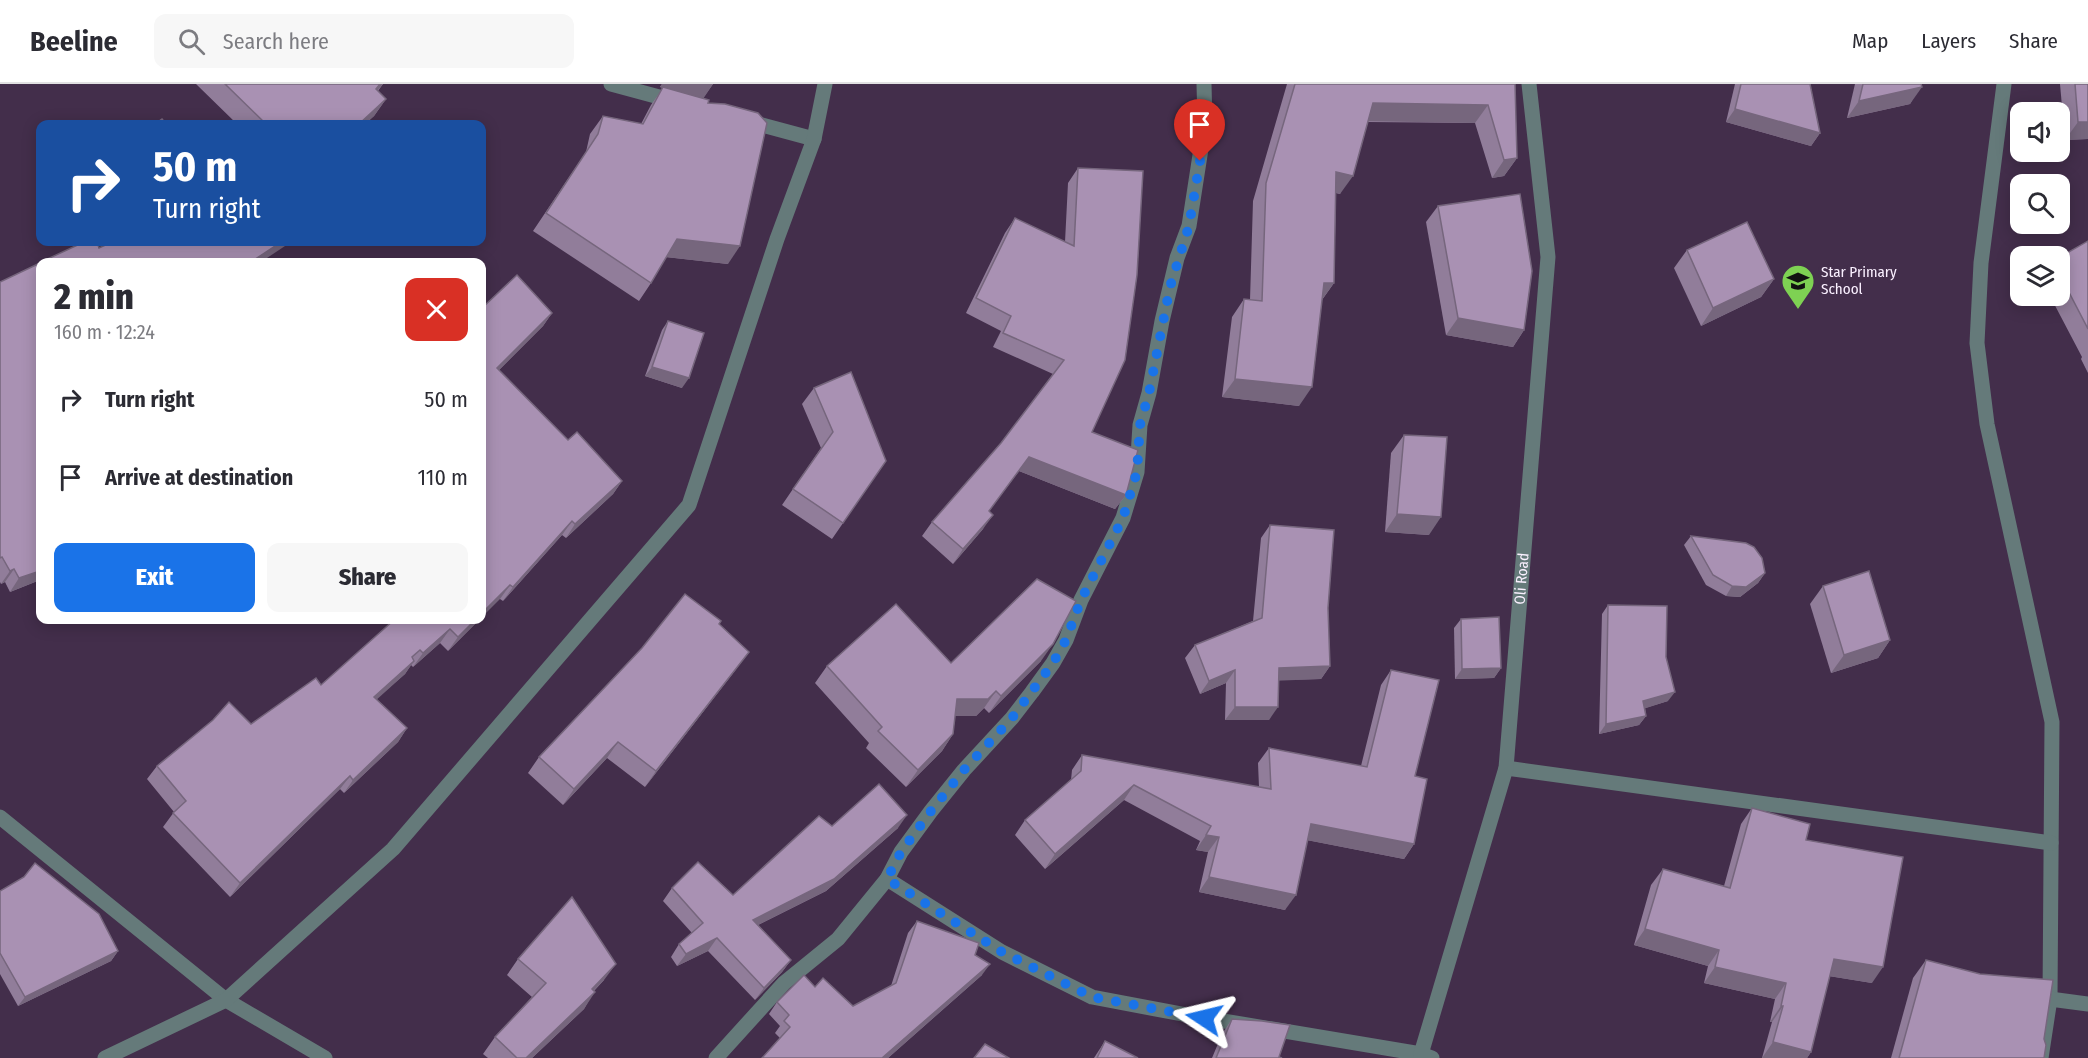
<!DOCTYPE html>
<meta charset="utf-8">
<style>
:root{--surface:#fff;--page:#f7f7f7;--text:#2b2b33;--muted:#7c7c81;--line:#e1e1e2;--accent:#1a73e8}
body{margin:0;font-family:"Fira Sans Condensed",sans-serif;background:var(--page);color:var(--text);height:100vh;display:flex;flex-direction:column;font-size:22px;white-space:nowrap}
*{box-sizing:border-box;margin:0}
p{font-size:20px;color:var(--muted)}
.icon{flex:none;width:33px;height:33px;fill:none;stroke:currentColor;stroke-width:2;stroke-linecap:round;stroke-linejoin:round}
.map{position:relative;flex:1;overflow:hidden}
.panel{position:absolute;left:36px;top:174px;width:450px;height:366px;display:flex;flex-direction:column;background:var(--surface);border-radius:12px;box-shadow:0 3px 15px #0003}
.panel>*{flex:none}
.top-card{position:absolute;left:36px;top:36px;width:450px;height:126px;border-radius:12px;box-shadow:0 3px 15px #0003;background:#1a4fa0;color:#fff;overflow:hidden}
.buttons{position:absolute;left:2010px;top:18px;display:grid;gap:12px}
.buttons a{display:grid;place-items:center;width:60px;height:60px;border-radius:12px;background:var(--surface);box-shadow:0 3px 15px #0003;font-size:30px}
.pin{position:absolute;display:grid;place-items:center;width:51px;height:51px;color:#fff;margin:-62px -26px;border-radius:50% 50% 50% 0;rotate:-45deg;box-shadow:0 0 6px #0007}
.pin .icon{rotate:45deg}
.me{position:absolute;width:66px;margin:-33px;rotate:280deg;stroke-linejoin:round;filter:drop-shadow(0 0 4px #0008)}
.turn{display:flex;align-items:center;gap:21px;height:126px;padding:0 18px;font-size:27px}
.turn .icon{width:78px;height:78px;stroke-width:2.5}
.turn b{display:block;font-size:42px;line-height:51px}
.round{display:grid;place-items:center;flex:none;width:63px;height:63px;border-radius:12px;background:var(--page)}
.summary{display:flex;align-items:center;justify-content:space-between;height:102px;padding:0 18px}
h1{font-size:36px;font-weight:800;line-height:45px}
.cta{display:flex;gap:12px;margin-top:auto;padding:12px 18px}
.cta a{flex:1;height:69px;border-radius:12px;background:var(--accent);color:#fff;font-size:24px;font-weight:800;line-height:69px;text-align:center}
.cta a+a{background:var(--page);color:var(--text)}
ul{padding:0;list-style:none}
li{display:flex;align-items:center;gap:18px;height:78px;padding:0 18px}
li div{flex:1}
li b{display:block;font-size:22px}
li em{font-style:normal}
header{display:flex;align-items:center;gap:36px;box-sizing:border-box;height:84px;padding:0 30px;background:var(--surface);border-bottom:2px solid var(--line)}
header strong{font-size:28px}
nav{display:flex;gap:33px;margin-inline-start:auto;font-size:21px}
.search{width:420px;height:54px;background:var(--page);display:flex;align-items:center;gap:15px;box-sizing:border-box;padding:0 21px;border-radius:12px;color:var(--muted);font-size:22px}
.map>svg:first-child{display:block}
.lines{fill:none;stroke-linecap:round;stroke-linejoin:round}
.street{stroke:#657a7a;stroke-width:15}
.wall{fill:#917d9a}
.shaded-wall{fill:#76667d}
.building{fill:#a991b3;stroke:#76667d;stroke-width:1.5}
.route{stroke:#1a73e8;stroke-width:10;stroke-dasharray:0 18}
.labels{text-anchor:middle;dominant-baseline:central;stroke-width:6;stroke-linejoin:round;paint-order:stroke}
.poi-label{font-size:15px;fill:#faf0ff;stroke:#432e4b;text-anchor:start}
.street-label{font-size:15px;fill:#faf0ff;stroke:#432e4b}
</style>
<header>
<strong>Beeline</strong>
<div class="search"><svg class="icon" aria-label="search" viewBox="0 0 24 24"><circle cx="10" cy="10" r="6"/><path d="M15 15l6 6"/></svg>Search here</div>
<nav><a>Map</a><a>Layers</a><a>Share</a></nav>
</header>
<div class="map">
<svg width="2088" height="974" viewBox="0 0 2088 974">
<rect width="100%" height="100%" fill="#432e4b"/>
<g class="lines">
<g class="street">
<polyline points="611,0 674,17"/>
<polyline points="2004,0 1981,179 1977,259 1987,340 2052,638 2050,915 2041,974"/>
<polyline points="747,37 814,55"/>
<polyline points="1506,684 2051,759"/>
<polyline points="0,733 226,916 325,974"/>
<polyline points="887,795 1002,868 1092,913 1182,930 1421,970"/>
<polyline points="2050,915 2088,920"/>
<polyline points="105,974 226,916 393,765 689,421 777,155 814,55 825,0"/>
<polyline points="716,974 784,899 838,855 887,795 901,768 931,727 964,686 1012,634 1032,608 1053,579 1066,556 1081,516 1123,434 1137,388 1140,341 1149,309 1162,237 1177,174 1189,142 1205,39 1204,0"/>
<path id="s1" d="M1432,974L1421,970L1506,684L1548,173L1529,0"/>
</g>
</g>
<g class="wall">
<polygon points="196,0 383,0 378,7 386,15 374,32 365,40 237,40"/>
<polygon points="662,0 713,0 703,14 708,19 728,180 666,173 651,199 639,217 533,147 586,68 590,50 603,32 641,40 651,21 663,4 660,3"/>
<polygon points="1287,0 1515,0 1517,74 1504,92 1492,94 1475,39 1368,38 1340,110 1336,109 1334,199 1322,216 1299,322 1222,313 1232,233 1244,215 1250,216 1253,117"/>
<polygon points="1735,0 1810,0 1820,49 1811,62 1726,38"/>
<polygon points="1855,0 1921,0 1910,20 1847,34"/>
<polygon points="2060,0 2088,0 2088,55 2065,56"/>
<polygon points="1078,84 1092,348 1126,411 1115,425 1019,387 989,427 983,445 953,480 922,452 932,438 1001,359 1053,290 993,263 1001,247 966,229 1005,149 1015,134 1065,158 1068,99"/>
<polygon points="1438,122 1524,246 1513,263 1446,251 1426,138"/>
<polygon points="2088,157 2088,289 2081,275 2082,273 2050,212 2060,212 2060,173"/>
<polygon points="1687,166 1774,195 1761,213 1701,242 1674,184"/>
<polygon points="0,198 40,496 10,508 5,498 1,500 0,498"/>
<polygon points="482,224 552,229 543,242 499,286 568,356 622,397 613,410 566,454 562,451 503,517 500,515"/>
<polygon points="668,237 682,304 645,292 662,246"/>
<polygon points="814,304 886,377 832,455 782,421 821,364 802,320"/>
<polygon points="1404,351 1429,451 1385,448 1391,369"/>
<polygon points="1270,441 1328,524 1330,582 1321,595 1279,596 1269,636 1225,636 1226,599 1200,610 1185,574 1195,561 1253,537 1261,454"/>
<polygon points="1691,452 1765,489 1758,499 1740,513 1726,512 1706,501 1684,461"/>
<polygon points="1823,502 1890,556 1878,574 1831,589 1810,520"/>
<polygon points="1608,521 1666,573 1668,617 1645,624 1646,632 1639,641 1599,650 1602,530"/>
<polygon points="1461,535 1501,584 1494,594 1455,595 1454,544"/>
<polygon points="394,536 479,536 448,567 440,559 413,583 411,581 405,590 376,615 407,644 398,658 344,709 340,705 230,813 163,743 174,728 147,695 157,682 251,640 321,601"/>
<polygon points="719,540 737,584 645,703 607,674 563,721 528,689 539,673"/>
<polygon points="1041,577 989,629 984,624 976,632 955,632 953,650 942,667 906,703 866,664 869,659 815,599 827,582"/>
<polygon points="1391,586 1415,692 1414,760 1404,775 1307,756 1285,826 1199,808 1208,768 1196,766 1200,757 1124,716 1045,785 1015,751 1025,736 1071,696 1072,686 1082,671 1259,703 1258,679 1269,664 1361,682 1381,601"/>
<polygon points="1752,724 1806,756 1872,899 1829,892 1811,968 1807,974 1762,974 1772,938 1770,938 1775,915 1704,899 1708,882 1634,861 1651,801 1663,785 1724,802 1741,740"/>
<polygon points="832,742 898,744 826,807 758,841 791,876 782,888 755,916 708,867 677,882 671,873 679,860 692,849 663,817 672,804 733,811"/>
<polygon points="0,807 118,867 111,877 18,922 0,890"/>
<polygon points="917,837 975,871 982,891 888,974 762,974 780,954 775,949 780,942 769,930 777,918 815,903 853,922 891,902 908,849"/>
<polygon points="518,875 604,896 594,907 584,925 532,974 488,974 483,970 495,953 532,913 507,891"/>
<polygon points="1926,876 2044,955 2044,974 1891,974 1913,894"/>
<polygon points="1232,935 1279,973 1282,974 1212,974 1222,950"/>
<polygon points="1105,957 1138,974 1094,974"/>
</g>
<g class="shaded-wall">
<polygon points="380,0 383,0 364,22 376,5"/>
<polygon points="662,0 713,0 703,15 660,3"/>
<polygon points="1922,3 1910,20 1847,34 1859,17"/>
<polygon points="386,15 374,32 365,40 359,40"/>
<polygon points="1373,19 1488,21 1475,39 1360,37"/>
<polygon points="1735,25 1820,49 1811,62 1726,38"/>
<polygon points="2078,38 2088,38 2088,55 2065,56"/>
<polygon points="1517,74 1504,92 1492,94 1504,76"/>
<polygon points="1336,88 1353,92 1340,110 1324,106"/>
<polygon points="677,155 740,162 728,180 665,173"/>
<polygon points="281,158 291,158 261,178 251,178"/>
<polygon points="1774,195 1761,213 1701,242 1713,224"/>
<polygon points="1324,199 1334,199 1321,217"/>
<polygon points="552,229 543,242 487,298 497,284"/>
<polygon points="1458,234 1524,246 1513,263 1446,251"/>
<polygon points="652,283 689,294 682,304 645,292"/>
<polygon points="1235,295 1312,303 1299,322 1222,313"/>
<polygon points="1029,373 1126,411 1115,425 1019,387 979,441"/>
<polygon points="622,397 613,410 566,454 575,440"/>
<polygon points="1397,430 1441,433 1429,451 1385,448"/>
<polygon points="993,431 983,445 953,480 963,465"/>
<polygon points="572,437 562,451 503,517 513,503"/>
<polygon points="14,485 5,498 1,500 10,487"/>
<polygon points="40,487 40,496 10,508 19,494"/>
<polygon points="1765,489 1758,499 1740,513 1726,512 1732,502"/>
<polygon points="510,501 500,515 482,533 482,529"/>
<polygon points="475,536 479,536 448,567 458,553"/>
<polygon points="450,545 440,559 413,583 423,569"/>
<polygon points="1890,556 1878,574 1831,589 1844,571"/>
<polygon points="1053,560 1041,577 989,629 1001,612"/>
<polygon points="749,568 737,584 645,703 656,687"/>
<polygon points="414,577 405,590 364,627 374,613"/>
<polygon points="1330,582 1321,595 1270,597 1279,584"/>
<polygon points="1501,584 1494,594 1455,595 1462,585"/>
<polygon points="1235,586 1226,599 1200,610 1209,597"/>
<polygon points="996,607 984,624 976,632 945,632 957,615"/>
<polygon points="1675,608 1668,617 1637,627 1643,617"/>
<polygon points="1235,623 1278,623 1269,636 1225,636"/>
<polygon points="1646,632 1639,641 1599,650 1606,640"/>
<polygon points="407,644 398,658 344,709 353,696"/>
<polygon points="953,650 942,667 906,703 918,686"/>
<polygon points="618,658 607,674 563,721 574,705"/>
<polygon points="350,692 340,705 230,813 240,799"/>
<polygon points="1134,701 1124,716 1045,785 1055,770"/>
<polygon points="907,731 898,744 826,807 744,848 753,836"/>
<polygon points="1311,740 1414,760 1404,775 1301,755"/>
<polygon points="1206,751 1219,753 1208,768 1196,766"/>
<polygon points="1209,793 1296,811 1285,826 1199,808"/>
<polygon points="1645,845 1719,866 1708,882 1634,861"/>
<polygon points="717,854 708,867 677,882 686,870"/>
<polygon points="118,867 111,877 18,922 25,913"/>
<polygon points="1834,875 1883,883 1872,899 1822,891"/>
<polygon points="791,876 782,888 755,916 764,904"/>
<polygon points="616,880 604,896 580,921 592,905"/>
<polygon points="990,880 982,891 888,974 882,974"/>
<polygon points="1715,883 1786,899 1775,915 1704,899"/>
<polygon points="595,908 584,925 532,974 526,974"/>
<polygon points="1781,922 1783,922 1772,938 1770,938"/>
<polygon points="1773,958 1811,968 1807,974 1762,974"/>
</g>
<g class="building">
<polygon points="225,0 380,0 376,5 386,15 359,40 266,40"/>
<polygon points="1295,0 1515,0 1517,74 1504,76 1488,21 1373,19 1353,92 1336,88 1334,199 1324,199 1312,303 1235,295 1244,215 1262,217 1266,99"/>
<polygon points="1741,0 1810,0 1820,49 1735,25"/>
<polygon points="1863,0 1921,0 1922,3 1859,17"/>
<polygon points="2075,0 2088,0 2088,38 2078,38"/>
<polygon points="663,3 709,16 708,19 725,20 758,29 767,39 740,162 677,155 651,199 546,129 598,50 603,32 643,40"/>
<polygon points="162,35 166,40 155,40"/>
<polygon points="1078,84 1143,87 1137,191 1125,276 1092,348 1138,366 1126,411 1029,373 989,427 993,431 963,465 932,438 1001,359 1064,276 1003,249 1011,232 976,214 1015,134 1074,162"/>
<polygon points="1520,110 1532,187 1524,246 1458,234 1438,122"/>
<polygon points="1747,138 1774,195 1713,224 1687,166"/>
<polygon points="2088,157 2088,245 2060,191 2060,173"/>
<polygon points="84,158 97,158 99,164 112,158 281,158 251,178 41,178"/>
<polygon points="40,179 40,487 19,494 14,485 10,487 2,473 0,474 0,198"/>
<polygon points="517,191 552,229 497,284 568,356 577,348 622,397 575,440 572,437 513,503 510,501 482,529 482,224"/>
<polygon points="668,237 704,249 689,294 652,283"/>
<polygon points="851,288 886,377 843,439 793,405 833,348 814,304"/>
<polygon points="1404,351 1447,353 1441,433 1397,430"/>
<polygon points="1270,441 1334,446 1328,524 1330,582 1279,584 1278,623 1235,623 1235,586 1209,597 1195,561 1262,534"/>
<polygon points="1691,452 1746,459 1754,463 1762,474 1765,489 1746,503 1732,502 1713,491"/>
<polygon points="1869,487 1890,556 1844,571 1823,502"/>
<polygon points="1037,495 1076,517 1053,560 1001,612 996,607 988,615 957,615 953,650 918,686 878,647 882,643 827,582 896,520 951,579"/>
<polygon points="685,510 721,537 719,540 749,568 656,687 618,658 574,705 539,673 642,564"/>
<polygon points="1608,521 1667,522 1666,573 1675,608 1643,617 1646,632 1606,640"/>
<polygon points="1499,533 1501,584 1462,585 1461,535"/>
<polygon points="394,536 475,536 458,553 450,545 423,569 420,566 412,573 414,577 374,613 407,644 353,696 350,692 240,799 173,729 186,717 157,682 213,636 229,618 251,640 316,594 321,601"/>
<polygon points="1391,586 1439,596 1415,692 1427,695 1414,760 1311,740 1296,811 1209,793 1219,753 1206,751 1211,742 1134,701 1055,770 1025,736 1081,687 1082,671 1271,705 1269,664 1367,683"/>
<polygon points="879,700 907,731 834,795 753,836 791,876 764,904 717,854 686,870 679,860 703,839 672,804 698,778 733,811 819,732 832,742"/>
<polygon points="1752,724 1810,740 1806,756 1903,773 1883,883 1834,875 1811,968 1773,958 1783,922 1781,922 1786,899 1715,883 1719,866 1645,845 1663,785 1730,804"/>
<polygon points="35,779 99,830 118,867 25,913 0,869 0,807 24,793"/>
<polygon points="572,813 616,880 592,905 595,908 526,974 517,974 495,953 546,899 518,875"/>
<polygon points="917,837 979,859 975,871 990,880 882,974 762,974 790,943 784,937 789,931 777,918 804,891 815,903 823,894 853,922 896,899"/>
<polygon points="1926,876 1980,890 2053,896 2044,955 2046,961 2044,974 1899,974"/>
<polygon points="1232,935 1262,937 1290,941 1279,973 1282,974 1216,974"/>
<polygon points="1105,957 1138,974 1097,974"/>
<polygon points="985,960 1009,974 974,974"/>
</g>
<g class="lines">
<polyline class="route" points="1200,77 1189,142 1170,203 1149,309 1140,341 1137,388 1123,434 1081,516 1066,556 1053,579 1012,634 964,686 931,727 901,768 887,795 1002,868 1092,913 1204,934"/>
</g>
<defs>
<symbol id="school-pin" viewBox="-11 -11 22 30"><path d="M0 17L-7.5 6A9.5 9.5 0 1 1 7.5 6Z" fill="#7ed153" stroke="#432e4b"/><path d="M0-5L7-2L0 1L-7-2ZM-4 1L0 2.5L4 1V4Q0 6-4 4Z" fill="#111"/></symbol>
</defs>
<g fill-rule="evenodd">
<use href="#school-pin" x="1779" y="178" width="38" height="52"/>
</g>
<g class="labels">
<g class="poi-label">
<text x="1821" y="188">Star Primary<tspan x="1821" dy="17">School</tspan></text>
</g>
<g class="street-label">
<text stroke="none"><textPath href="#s1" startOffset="500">Oli Road</textPath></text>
</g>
</g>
</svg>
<div class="buttons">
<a><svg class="icon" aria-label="sound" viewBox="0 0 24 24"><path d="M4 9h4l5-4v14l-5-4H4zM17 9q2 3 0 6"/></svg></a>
<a><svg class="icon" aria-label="search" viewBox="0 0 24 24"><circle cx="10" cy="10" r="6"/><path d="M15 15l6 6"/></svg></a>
<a><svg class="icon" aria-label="layers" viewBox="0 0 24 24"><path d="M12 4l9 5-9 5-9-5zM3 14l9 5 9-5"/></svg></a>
</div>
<div class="pin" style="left:1200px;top:77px;background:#d93025"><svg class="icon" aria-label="arrive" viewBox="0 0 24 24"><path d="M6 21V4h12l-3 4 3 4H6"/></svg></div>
<svg class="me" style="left:1204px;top:934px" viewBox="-20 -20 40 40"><path d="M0-17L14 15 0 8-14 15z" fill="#1a73e8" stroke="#fff" stroke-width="4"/></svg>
<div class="top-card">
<div class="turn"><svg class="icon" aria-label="right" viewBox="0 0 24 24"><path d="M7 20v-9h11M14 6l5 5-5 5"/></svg><div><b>50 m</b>Turn right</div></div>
</div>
<section class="panel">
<div class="summary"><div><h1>2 min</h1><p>160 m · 12:24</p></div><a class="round" style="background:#d93025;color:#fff"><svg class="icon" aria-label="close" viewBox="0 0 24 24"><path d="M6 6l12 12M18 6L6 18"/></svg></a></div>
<ul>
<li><svg class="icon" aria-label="right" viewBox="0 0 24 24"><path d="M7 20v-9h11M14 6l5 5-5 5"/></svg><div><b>Turn right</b></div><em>50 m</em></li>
<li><svg class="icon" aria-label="arrive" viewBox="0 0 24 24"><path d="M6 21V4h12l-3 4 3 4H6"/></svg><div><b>Arrive at destination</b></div><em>110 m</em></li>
</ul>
<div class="cta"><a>Exit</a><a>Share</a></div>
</section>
</div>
